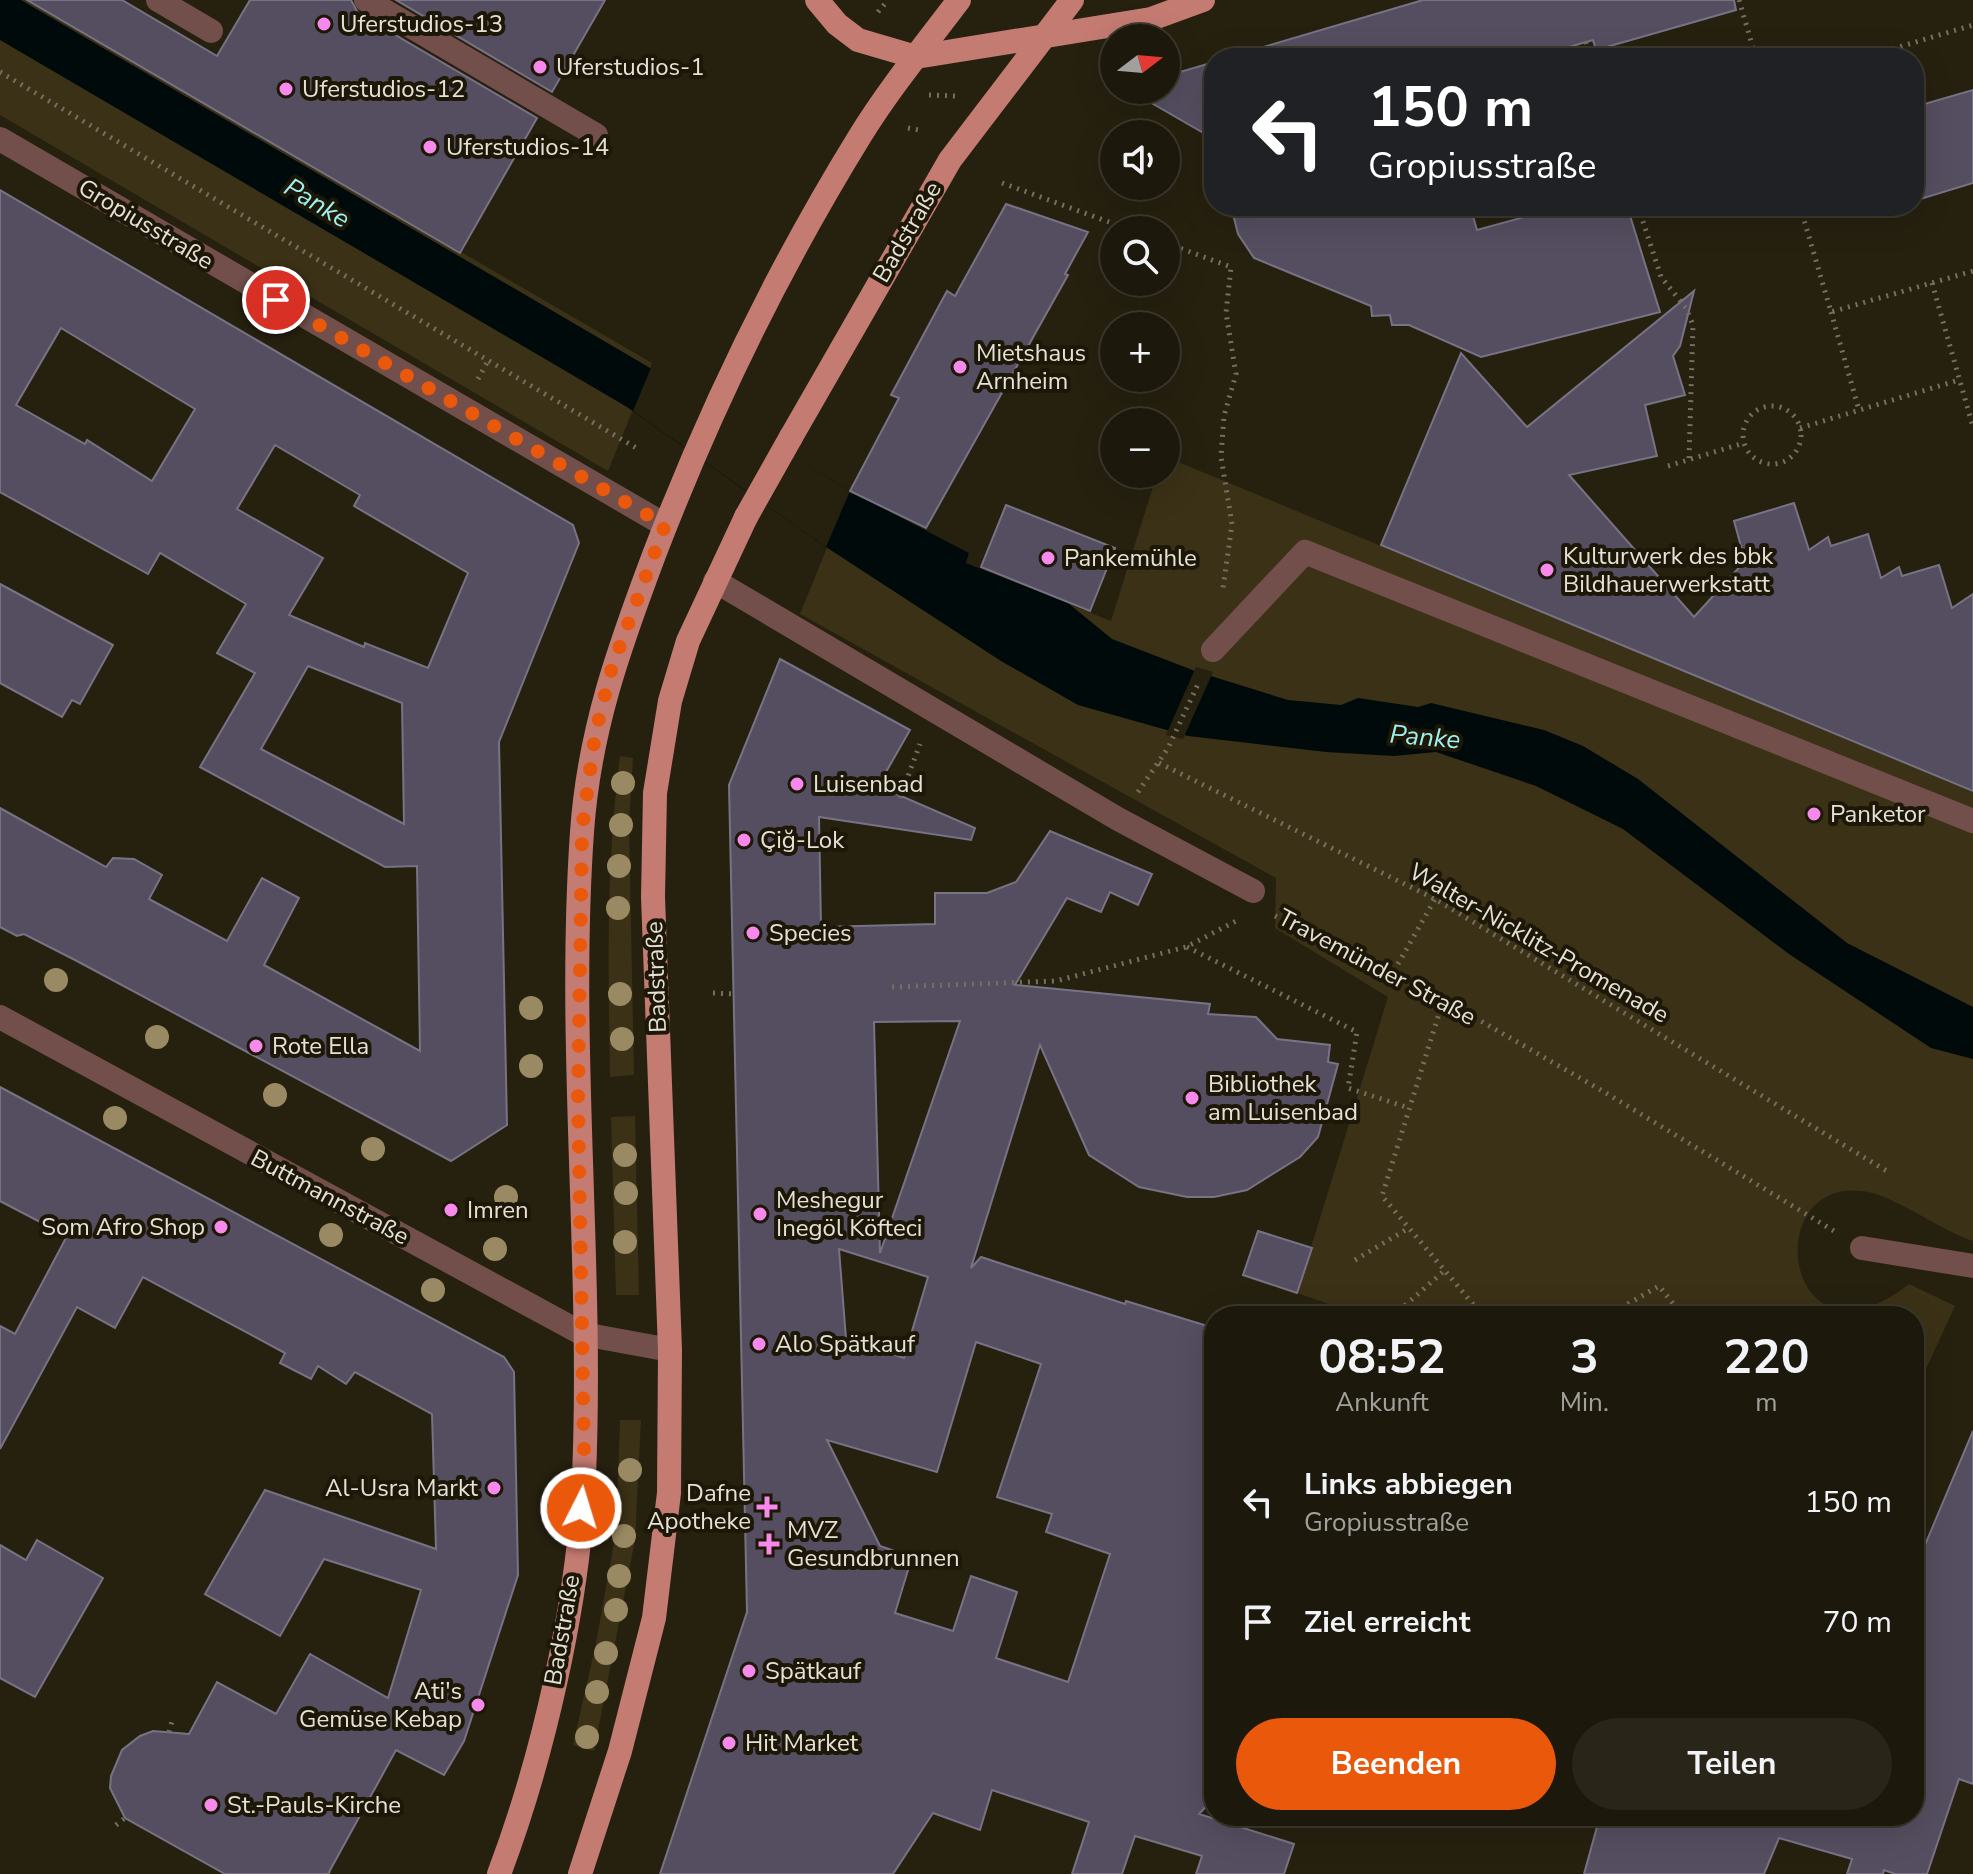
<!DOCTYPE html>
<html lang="de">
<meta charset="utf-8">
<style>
:root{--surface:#1c180b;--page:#292519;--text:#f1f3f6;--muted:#a0a09d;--line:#3a372c;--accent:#ea580c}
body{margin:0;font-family:"Nunito Sans",sans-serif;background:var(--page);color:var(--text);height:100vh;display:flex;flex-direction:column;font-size:30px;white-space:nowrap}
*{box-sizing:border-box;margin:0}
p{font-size:26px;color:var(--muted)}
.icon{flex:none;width:44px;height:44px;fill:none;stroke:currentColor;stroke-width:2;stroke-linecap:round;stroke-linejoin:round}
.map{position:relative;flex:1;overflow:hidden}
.sheet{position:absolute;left:1204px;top:1306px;width:720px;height:520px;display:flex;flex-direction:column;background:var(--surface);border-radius:32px;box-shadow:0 8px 32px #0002,0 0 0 2px var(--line)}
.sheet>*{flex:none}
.top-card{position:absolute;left:1204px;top:48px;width:720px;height:168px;border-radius:32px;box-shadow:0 8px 32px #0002,0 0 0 2px var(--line);background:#202124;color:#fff;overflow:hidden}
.needle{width:52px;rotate:74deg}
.tools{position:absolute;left:1100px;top:24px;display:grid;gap:16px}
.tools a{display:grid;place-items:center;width:80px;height:80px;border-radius:50%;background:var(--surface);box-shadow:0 8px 32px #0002,0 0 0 2px var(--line);font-size:40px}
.pin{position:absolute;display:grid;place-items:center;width:68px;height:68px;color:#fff;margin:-34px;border:4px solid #fff;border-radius:50%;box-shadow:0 2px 8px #0007}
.me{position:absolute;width:88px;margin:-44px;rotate:5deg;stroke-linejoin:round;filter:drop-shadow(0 0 6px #0008)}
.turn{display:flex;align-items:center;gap:28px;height:168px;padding:0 32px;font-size:36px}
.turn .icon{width:104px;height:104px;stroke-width:2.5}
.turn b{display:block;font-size:56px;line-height:68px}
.eta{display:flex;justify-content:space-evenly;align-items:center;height:136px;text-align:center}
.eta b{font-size:48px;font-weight:700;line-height:56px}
.button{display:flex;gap:16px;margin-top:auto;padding:16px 32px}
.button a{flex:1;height:92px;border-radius:48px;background:var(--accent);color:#fff;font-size:32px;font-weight:700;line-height:92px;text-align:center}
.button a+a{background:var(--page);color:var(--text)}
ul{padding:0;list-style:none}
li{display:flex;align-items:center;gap:24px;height:120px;padding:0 32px}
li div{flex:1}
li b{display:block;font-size:30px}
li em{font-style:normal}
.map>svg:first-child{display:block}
.green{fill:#3b3116}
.water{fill:#000a0b}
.pier{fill:#26200f}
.building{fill:#544e60;stroke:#787285;stroke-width:2;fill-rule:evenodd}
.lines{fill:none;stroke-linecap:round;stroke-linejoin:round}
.path{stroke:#746f61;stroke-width:5;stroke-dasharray:2 6;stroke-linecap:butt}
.minor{stroke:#724f4a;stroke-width:24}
.major{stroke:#c47b72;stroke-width:24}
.major-bridge{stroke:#c47b72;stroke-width:24}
.tree{fill:#9a8a63}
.route{stroke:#ea580c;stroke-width:14;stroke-dasharray:0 25.2}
.poi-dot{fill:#f788ec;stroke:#1d1707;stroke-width:3}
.labels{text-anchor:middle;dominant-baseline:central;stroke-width:8;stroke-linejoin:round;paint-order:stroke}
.poi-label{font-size:24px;fill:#e5e1d6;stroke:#1d1707;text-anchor:start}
.street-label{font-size:24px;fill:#e5e1d6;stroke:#1d1707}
.water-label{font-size:26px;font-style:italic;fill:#9ff0f2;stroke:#1d1707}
</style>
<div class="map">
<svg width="1973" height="1874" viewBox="0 0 1973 1874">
<rect width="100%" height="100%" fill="#26200f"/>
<g class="green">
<polygon points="0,0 28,0 652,363 608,471 0,115"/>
<path d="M1166,457L1973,791V1241C1939,1230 1893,1194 1862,1191C1757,1179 1786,1381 1909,1284L1955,1306L1914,1395V1316H1363L1297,1293L1388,997L1275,928L1276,878L800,614L850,491L969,553L966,563L1111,621L1157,474H1166Z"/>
<path d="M620,756L633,758L629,825L634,1075L610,1077C608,969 606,863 620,756Z"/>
<polygon points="635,1116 639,1295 616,1295 611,1117"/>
<polygon points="620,1420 641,1420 635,1540 594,1751 573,1745 596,1643 616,1532"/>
</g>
<polygon class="water" points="0,0 21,0 645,365 850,491 969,553 966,563 1068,603 1112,639 1195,671 1288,700 1341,705 1358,698 1418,707 1431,703 1544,730 1583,746 1638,779 1847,943 1973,1007 1973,1059 1931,1048 1789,954 1623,829 1536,786 1436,752 1394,756 1326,752 1188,736 1078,705 1001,661 826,547 627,407 0,40"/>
<g class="pier">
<polygon points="651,368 850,491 826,547 633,411"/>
<polygon points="1196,667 1213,672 1183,739 1166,735"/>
</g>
<g class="building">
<polygon points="27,0 122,0 217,56 250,0 351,0 358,13 537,118 460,253"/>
<polygon points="396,0 605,0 552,92"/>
<polygon points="1423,0 1734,0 1736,10 1596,50 1593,40 1531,58 1261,58 1260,48"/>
<polygon points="1214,62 1214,139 1129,90 1166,90 1166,76"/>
<polygon points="1973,90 1973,183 1914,201 1914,107"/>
<path d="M0,190L573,525L579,543L499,742L507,1125L451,1161L75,960L24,934L17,936L0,927V808L106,867L113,858L134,859L162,875L149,899L227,941L262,878L299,898L264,965L420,1051L417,866L385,867L200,767L255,673L217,653L246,604L160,553L148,574L0,492ZM61,328L195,409L152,481L87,440L85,444L16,405ZM275,445L360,495L354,506L468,573L428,668L365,643L364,647L289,615L323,558L237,509ZM308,666L402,703L404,824L261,749Z"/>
<polygon points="1006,204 1088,232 1065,274 1068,275 926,528 850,491 899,398 891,395 947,291 955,296"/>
<polygon points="1231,206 1470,206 1477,230 1564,206 1627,206 1660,312 1481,357 1409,325 1392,325 1390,315 1372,316 1371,306 1254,258 1238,234"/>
<polygon points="1694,291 1680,346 1673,356 1685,395 1645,405 1657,456 1569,475 1694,617 1745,561 1734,521 1794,503 1809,550 1828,537 1831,546 1868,534 1881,578 1899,567 1902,576 1939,565 1952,608 1973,594 1973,791 1381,545 1461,353 1527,427"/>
<polygon points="1006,505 1115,548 1090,611 981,567"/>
<polygon points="0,584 113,645 80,704 72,700 62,717 0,683"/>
<path d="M780,659L910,730L878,786L975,828L971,840L819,817L821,927L935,924V893H987L1016,882L1050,831L1152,874L1138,905L1110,892L1101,912L1067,898L1015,985L1210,1004L1208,1014L1256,1017L1277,1039L1330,1045L1328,1062L1338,1064L1318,1137L1300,1157L1247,1190L1214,1197H1187L1139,1187L1089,1155L1040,1045L971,1268L981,1257L1125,1304L1126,1301L1214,1328V1480L1203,1510L1214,1513V1798L1199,1814L1294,1844L1284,1874H1196L1202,1856L1135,1836L1122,1874H1072L1089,1822L992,1790L980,1830L933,1813L893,1874H660L747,1612L729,785ZM960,1021L880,1253L874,1022ZM839,1249L928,1277L904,1358L846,1339ZM976,1342L1041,1364L997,1497L1052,1514L1046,1532L1110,1554L1068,1682L996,1658L1017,1592L971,1576L953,1631L895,1613L912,1557L880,1546L827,1440L937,1472Z"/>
<polygon points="0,1087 504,1357 514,1372 518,1575 464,1741 444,1775 396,1750 328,1874 225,1874 125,1818 110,1788 111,1776 122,1750 140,1736 153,1731 189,1734 217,1682 276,1714 310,1654 388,1698 421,1590 324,1559 280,1636 205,1594 265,1490 436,1549 432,1414 355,1372 346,1384 318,1366 311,1379 280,1363 285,1353 143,1277 115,1328 77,1307 0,1449 0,1326 15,1334 67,1236 0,1201"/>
<polygon points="1258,1231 1312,1248 1297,1293 1243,1275"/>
<polygon points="1973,1431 1973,1784 1959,1779 1927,1874 1895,1874 1884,1870 1883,1874 1847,1874 1852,1859 1779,1838 1764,1874 1584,1874 1600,1816 1914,1816 1914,1571"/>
<polygon points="37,1540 103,1578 35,1697 0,1678 0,1545 26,1560"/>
</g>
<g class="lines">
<g class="path">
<polyline points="1739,0 1756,58"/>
<polyline points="878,12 888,0"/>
<polyline points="1586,42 1591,58"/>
<polyline points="1900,47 1904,58"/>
<polyline points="1862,58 1973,25"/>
<polyline points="0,72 638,449"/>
<polyline points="1914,90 1919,106"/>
<polyline points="929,95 955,96"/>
<polyline points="908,128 919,130"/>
<polyline points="1002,183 1131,230"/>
<polyline points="1638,206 1661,277 1686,308 1693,325 1689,460"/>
<polyline points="1800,206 1831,312 1973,271"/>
<polyline points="1166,243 1231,267 1226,313 1236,374 1224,416 1221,457 1232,524 1223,588"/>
<polyline points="1932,283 1973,427"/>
<polyline points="1831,312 1859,410"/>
<polyline points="478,379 489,359"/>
<circle cx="1772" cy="435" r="29"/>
<polyline points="1800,428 1959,380"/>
<polyline points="1668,466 1744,443"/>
<polyline points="1159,763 1435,899 1890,1173"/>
<polyline points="1138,792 1168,748 1199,682"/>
<polyline points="900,798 920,744"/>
<polyline points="1275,916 1394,971 1606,1093 1834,1231"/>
<polyline points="1187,947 1357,1032 1348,1088 1409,1108"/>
<polyline points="1394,971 1435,899"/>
<polyline points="892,987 1056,981 1186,947 1238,920"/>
<polyline points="713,993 734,994"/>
<polyline points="1443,1001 1382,1196 1483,1316"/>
<polyline points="1355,1260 1409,1228"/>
<polyline points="1393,1316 1444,1271"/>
<polyline points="1540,1316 1543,1316"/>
<polyline points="1607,1316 1659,1286 1683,1316"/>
<polyline points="1824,1316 1825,1314"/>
<polyline points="169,1732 172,1721"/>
<polyline points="116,1825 125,1818"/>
<polyline points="328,1873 330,1874"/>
</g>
<g class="minor">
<polyline points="158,0 211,31"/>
<polyline points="366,0 596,135"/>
<polyline points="0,139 665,525"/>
<polyline points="715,581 1118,819 1253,891"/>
<polyline points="1213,650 1305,552 1973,821"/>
<polyline points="0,1017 583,1334 670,1350"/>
<polyline points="1862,1248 1973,1266"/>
</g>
<g class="major">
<polyline points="817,0 837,24 858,40 916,57 1151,19 1203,0"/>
<polyline points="791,437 950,160 1072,0"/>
<path d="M499,1874C543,1758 579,1601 584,1477C593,1262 567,1047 582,832C589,731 619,648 654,555C710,409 778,269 860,136C889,89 925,45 959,0"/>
<polyline points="580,1874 620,1751 654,1618 669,1493 670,1350 653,897 655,793 670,701 688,641 746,517"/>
</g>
<polyline class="major-bridge" points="746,517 791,437"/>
</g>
<g class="tree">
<circle cx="623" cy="783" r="12"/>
<circle cx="621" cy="825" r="12"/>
<circle cx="619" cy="866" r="12"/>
<circle cx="618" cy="908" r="12"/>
<circle cx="56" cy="980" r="12"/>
<circle cx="620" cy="994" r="12"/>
<circle cx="531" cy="1008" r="12"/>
<circle cx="157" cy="1037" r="12"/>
<circle cx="622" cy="1039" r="12"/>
<circle cx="531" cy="1066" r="12"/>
<circle cx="275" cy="1095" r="12"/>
<circle cx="115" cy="1118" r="12"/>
<circle cx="373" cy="1149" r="12"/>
<circle cx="625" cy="1155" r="12"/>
<circle cx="626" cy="1193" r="12"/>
<circle cx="506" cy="1197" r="12"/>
<circle cx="331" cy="1235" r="12"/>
<circle cx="625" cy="1242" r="12"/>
<circle cx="495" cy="1249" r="12"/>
<circle cx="433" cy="1290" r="12"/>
<circle cx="630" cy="1470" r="12"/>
<circle cx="624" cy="1536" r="12"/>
<circle cx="619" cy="1576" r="12"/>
<circle cx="616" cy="1610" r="12"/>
<circle cx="606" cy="1653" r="12"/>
<circle cx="597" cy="1692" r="12"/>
<circle cx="587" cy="1737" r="12"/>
</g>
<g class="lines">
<polyline class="route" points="276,300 665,525 612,667 595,735 582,830 578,1096 584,1450 581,1508"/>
</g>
<g class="poi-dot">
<circle cx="324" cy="24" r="8"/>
<circle cx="540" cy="67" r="8"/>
<circle cx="286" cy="89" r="8"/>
<circle cx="430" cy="147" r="8"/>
<circle cx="960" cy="367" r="8"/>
<circle cx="1048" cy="558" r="8"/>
<circle cx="1547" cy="570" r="8"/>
<circle cx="797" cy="784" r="8"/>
<circle cx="1814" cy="814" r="8"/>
<circle cx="744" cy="840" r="8"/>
<circle cx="753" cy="933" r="8"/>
<circle cx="256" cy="1046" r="8"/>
<circle cx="1192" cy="1098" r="8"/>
<circle cx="451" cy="1210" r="8"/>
<circle cx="760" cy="1214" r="8"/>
<circle cx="221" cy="1227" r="8"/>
<circle cx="759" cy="1344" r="8"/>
<circle cx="494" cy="1488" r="8"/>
<path d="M763 1495h8v8h8v8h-8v8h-8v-8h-8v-8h8z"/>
<path d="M765 1532h8v8h8v8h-8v8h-8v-8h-8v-8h8z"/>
<circle cx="749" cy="1671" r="8"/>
<circle cx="478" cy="1705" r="8"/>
<circle cx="729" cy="1743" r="8"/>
<circle cx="211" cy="1805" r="8"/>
</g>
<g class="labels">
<g class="poi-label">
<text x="340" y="24">Uferstudios-13</text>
<text x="556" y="67">Uferstudios-1</text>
<text x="302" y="89">Uferstudios-12</text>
<text x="446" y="147">Uferstudios-14</text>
<text x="976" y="353">Mietshaus<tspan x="976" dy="28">Arnheim</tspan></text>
<text x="1563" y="556">Kulturwerk des bbk<tspan x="1563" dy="28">Bildhauerwerkstatt</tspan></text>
<text x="1064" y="558">Pankemühle</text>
<text x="813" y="784">Luisenbad</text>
<text x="1830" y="814">Panketor</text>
<text x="760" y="840">Çiğ-Lok</text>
<text x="769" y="933">Species</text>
<text x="272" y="1046">Rote Ella</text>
<text x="1208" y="1084">Bibliothek<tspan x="1208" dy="28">am Luisenbad</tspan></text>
<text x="776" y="1200">Meshegur<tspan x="776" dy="28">Inegöl Köfteci</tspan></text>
<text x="467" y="1210">Imren</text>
<text x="205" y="1227" text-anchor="end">Som Afro Shop</text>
<text x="775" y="1344">Alo Spätkauf</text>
<text x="478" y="1488" text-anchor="end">Al-Usra Markt</text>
<text x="751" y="1493" text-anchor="end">Dafne<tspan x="751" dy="28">Apotheke</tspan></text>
<text x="787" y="1530">MVZ<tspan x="787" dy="28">Gesundbrunnen</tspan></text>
<text x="765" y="1671">Spätkauf</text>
<text x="462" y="1691" text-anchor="end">Ati's<tspan x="462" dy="28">Gemüse Kebap</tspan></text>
<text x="745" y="1743">Hit Market</text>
<text x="227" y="1805">St.-Pauls-Kirche</text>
</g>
<g class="street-label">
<text transform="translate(146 224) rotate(31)">Gropiusstraße</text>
<text transform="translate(907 232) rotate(-60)">Badstraße</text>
<text transform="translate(1539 943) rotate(30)">Walter-Nicklitz-Promenade</text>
<text transform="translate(1377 967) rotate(28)">Travemünder Straße</text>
<text transform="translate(656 977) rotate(-92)">Badstraße</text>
<text transform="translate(330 1197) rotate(28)">Buttmannstraße</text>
<text transform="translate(562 1630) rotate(-80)">Badstraße</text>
</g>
<g class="water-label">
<text transform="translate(317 203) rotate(31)">Panke</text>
<text transform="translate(1425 737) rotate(5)">Panke</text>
</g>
</g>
</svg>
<div class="tools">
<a><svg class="needle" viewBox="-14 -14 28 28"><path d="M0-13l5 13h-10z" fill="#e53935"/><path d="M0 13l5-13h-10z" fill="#a0a09d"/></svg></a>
<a><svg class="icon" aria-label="sound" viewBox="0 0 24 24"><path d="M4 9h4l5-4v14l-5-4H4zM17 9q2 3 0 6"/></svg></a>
<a><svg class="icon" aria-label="search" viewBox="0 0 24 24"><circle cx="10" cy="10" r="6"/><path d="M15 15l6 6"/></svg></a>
<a>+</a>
<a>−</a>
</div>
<div class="pin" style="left:276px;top:300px;background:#d93025"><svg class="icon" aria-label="arrive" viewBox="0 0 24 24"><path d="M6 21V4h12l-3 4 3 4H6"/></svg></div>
<svg class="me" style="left:581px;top:1508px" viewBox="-20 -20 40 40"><circle r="17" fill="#ea580c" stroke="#fff" stroke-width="3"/><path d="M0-11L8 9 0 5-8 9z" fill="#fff"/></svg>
<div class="top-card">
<div class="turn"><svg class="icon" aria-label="left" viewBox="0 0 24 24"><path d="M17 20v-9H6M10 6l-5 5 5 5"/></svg><div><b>150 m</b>Gropiusstraße</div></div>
</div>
<section class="sheet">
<div class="eta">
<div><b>08:52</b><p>Ankunft</p></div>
<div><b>3</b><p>Min.</p></div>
<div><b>220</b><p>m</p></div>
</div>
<ul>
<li><svg class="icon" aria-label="left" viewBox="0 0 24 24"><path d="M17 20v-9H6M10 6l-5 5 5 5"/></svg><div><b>Links abbiegen</b><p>Gropiusstraße</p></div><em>150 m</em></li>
<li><svg class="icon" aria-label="arrive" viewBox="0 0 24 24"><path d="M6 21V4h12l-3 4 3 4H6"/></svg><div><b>Ziel erreicht</b></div><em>70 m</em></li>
</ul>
<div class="button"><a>Beenden</a><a>Teilen</a></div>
</section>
</div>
